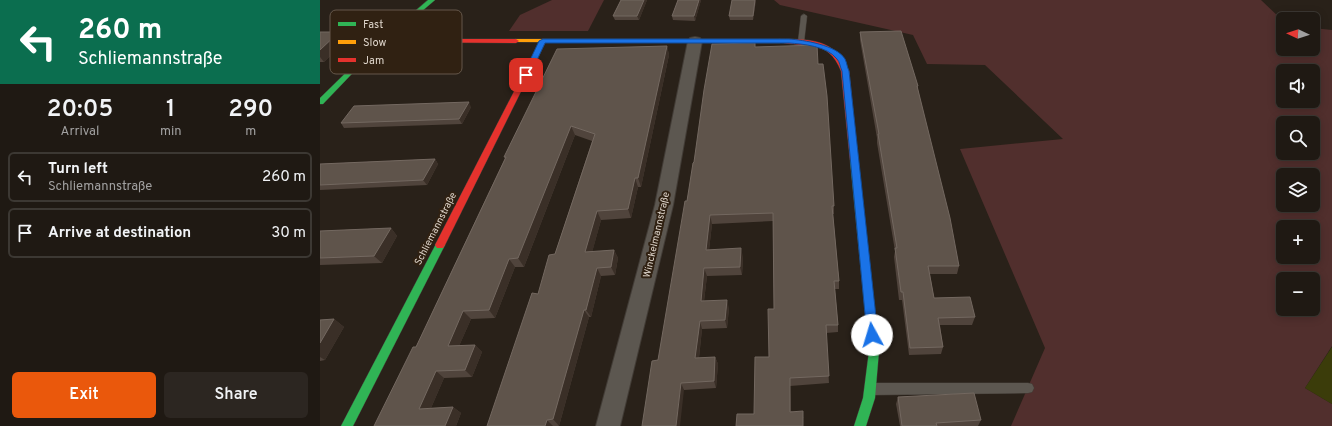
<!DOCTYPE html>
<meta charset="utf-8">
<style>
:root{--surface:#1f1913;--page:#2c2621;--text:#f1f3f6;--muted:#a1a0a0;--line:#3c3833;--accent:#ea580c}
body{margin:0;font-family:Overpass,sans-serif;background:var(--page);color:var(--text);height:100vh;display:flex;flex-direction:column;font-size:15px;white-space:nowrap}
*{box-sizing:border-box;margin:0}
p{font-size:13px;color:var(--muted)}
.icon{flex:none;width:22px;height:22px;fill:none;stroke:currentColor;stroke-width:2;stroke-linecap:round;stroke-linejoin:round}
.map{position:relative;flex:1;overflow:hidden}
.drawer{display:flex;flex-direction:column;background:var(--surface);width:320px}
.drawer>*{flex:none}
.banner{background:#0b6e4f;color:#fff;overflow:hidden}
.needle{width:26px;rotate:274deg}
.tools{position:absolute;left:956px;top:12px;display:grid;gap:8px}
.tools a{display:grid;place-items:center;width:44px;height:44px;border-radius:6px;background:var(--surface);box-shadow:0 2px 10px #0003,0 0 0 1px var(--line);font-size:20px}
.pin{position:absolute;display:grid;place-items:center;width:34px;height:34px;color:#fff;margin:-17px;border-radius:8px;box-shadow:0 2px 6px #0006}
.me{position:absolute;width:44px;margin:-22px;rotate:354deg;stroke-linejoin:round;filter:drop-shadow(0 0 3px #0008)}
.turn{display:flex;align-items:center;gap:14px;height:84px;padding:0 12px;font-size:18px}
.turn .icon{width:52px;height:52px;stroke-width:2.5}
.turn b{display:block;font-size:28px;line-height:34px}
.eta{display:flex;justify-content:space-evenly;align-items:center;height:68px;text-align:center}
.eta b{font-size:24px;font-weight:600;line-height:28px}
.action{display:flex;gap:8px;margin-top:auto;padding:8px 12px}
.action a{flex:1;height:46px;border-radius:6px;background:var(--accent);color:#fff;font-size:16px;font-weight:600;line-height:46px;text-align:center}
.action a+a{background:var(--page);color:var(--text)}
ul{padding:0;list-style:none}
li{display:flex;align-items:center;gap:12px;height:50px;margin:0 8px 6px;padding:0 4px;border:2px solid var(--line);border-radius:6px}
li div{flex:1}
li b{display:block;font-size:15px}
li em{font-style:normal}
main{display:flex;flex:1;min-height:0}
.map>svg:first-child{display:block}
.green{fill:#512f2d;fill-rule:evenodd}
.water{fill:#3b3c0a}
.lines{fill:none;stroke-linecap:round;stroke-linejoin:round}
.lane-casing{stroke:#423c36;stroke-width:1}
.street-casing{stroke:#423c36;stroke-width:2}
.fast-casing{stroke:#423c36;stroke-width:1}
.slow-casing{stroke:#423c36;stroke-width:1}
.jam-casing{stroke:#423c36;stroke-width:1}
.lane{fill:#5c5750;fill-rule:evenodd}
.street{fill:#5c5750;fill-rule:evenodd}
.fast{fill:#30b455;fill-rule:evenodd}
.slow{fill:#ff9f0a;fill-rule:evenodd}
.jam{fill:#e5322d;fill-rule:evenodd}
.wall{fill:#50443c}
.shaded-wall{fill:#3a2f27}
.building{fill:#5f544b;stroke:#736860}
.route{fill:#1a73e8;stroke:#114b97}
.labels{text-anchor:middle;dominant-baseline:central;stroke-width:4;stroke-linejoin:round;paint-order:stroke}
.street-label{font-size:10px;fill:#dfd6cc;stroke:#302112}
.key{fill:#302112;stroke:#65574a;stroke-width:1}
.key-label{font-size:11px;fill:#dfd6cc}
</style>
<main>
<section class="drawer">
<div class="banner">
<div class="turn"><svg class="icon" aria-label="left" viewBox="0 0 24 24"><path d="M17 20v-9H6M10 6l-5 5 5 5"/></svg><div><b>260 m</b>Schliemannstraße</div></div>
</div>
<div class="eta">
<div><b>20:05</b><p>Arrival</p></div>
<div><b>1</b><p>min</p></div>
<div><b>290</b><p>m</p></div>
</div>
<ul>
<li><svg class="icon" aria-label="left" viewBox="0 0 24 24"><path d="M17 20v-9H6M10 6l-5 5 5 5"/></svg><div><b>Turn left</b><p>Schliemannstraße</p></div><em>260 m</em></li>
<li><svg class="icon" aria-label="arrive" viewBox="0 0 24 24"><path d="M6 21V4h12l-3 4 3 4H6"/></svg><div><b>Arrive at destination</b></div><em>30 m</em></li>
</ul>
<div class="action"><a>Exit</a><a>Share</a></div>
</section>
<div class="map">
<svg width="1012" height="426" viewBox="0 0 1012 426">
<rect width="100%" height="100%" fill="#292119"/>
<g class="green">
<polygon points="232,0 284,0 268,31 189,31 200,15"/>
<path d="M454,0H941L963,21V49H993V28L1012,30V346L985,388L1012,404V426H691L725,348L640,149L743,139L665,65L607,64L593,35L460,5ZM963,71H993V101H963ZM963,123H993V153H963ZM963,175H993V205H963ZM963,227H993V257H963ZM963,279H993V309H963Z"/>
</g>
<polygon class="water" points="1012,347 1012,404 985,388"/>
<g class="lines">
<defs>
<g id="lane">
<polygon points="484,14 487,16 484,42 481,44 478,42 481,16"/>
<polygon points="553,383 708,383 712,384 714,388 712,392 708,393 553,395 549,393 547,389 549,385"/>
</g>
<polygon id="street" points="375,37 380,38 382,41 353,205 300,426 276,426 335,205 368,41 370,38"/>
<g id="fast">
<polygon points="108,0 115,0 48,57 3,104 0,104 0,98 44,55"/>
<polygon points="534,157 538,160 559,351 555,398 546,426 534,426 543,398 549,351 530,160"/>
<polygon points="120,241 123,242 125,245 33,426 21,426 117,242"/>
</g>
<polygon id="slow" points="196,39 460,39 463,41 460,43 194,42 193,41"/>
<g id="jam">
<polygon points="64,39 196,39 199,41 196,43 62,42 61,41"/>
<polygon points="223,39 226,41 125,245 123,248 117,248 115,245 220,41"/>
<path d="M460,39C491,39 515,39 529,71L538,160L537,162L534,163L530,160L521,71C508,38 486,48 458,42V40Z"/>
</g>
</defs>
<use href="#lane" class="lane-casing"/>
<use href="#street" class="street-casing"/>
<use href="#fast" class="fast-casing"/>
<use href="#slow" class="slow-casing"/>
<use href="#jam" class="jam-casing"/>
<use href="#lane" class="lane"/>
<use href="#street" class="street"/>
<use href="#fast" class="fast"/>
<use href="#slow" class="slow"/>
<use href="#jam" class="jam"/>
</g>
<g class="wall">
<polygon points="301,0 327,0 319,20 295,20 293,16"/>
<polygon points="358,0 381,0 375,21 353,20 352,16"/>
<polygon points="436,0 433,20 410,20 409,16"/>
<polygon points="0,32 25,41 4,62 0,62"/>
<polygon points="540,32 598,86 598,90 639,266 637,274 610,274 614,298 655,317 652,325 620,325 623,347 621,354 589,355 582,300 579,300 574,257 575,251 557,143 557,138 540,40"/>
<polygon points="347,46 349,55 321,187 318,187 311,218 281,220 272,252 294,250 298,258 295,275 281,276 271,317 269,317 239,426 167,426 218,294 235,254 272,141 255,135 204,267 195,267 175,318 151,319 139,346 155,345 162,352 152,377 124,378 111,408 133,407 141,413 136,426 54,426 96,347 185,158 184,157"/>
<polygon points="435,47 498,64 514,206 514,214 513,214 519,281 519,289 515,289 518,325 518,332 506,333 509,383 470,386 471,411 484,418 434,414 449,357 454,309 453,221 392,224 389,250 423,257 422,275 387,276 384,301 409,308 407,328 382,329 379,358 395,357 398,364 396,388 364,390 338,360 374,162"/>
<polygon points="151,107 142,124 24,128 21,123"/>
<polygon points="115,159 118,164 107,185 0,190 0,164"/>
<polygon points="71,228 77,236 62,263 0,265 0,231"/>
<polygon points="14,319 24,327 5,360 0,361 0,320"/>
<polygon points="578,397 661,420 658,426 580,426 576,404"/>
</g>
<g class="shaded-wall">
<polygon points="324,0 327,0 319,20 317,16"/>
<polygon points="379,0 381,0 375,21 374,16"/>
<polygon points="435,0 436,0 433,20 433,16"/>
<polygon points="19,32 25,41 4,62 0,57 0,50"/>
<polygon points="347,46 349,55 321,187 318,178"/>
<polygon points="149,102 151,107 142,124 139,119"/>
<polygon points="251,126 255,135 204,267 198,258"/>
<polygon points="115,159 118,164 107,185 103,180"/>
<polygon points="315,178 318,187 311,218 308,209"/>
<polygon points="277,211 281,220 270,260 265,252"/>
<polygon points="390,215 392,224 388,258 386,250"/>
<polygon points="71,228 77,236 62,263 54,256"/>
<polygon points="421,248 423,257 422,275 420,267"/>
<polygon points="294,250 298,258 295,275 291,267"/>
<polygon points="189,259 195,267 175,318 169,310"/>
<polygon points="277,268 281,276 271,317 266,310"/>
<polygon points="384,268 387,276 383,309 381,301"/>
<polygon points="407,300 409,308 407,328 405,320"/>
<polygon points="264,310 269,317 239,426 233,419"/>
<polygon points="143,311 151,319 136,353 128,346"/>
<polygon points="14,319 24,327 5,360 0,357 0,343"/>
<polygon points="380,321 382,329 378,365 375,358"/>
<polygon points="155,345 162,352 152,377 145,370"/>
<polygon points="395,357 398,364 396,388 394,381"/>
<polygon points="116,371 124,378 108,415 99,409"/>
<polygon points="470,378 470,386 471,418 470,412"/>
<polygon points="361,383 364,390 360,426 356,426"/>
<polygon points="133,407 141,413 136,426 125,426"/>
<polygon points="227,420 233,426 225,426"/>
</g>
<g class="building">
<polygon points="301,0 324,0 317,16 293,16"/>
<polygon points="358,0 379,0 374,16 352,16"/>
<polygon points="412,0 435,0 433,16 409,16"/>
<polygon points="581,31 598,86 597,86 630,218 639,266 608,266 614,298 650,297 655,317 618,318 623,347 590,348 583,292 581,292 575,248 577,248 558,134 559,134 540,32"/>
<polygon points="0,32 19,32 0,50"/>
<polygon points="435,43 435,47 497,45 498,64 503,64 507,96 514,206 512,206 519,281 514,281 518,325 506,325 509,376 470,378 470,412 483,411 483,426 416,426 417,414 434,414 435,357 449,357 448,309 454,309 453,213 390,215 386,250 421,248 420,267 384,268 381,301 407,300 405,320 380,321 375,358 395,357 394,381 361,383 356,426 322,426 332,361 338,360 365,201 367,201 373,163 374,162 384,90 392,44"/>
<polygon points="347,46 318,178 315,178 308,209 277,211 265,252 294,250 291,267 277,268 266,310 264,310 233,419 227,420 225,426 167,426 212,293 218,294 229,255 235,254 275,134 251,126 198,258 189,259 169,310 143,311 128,346 155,345 145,370 116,371 99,409 133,407 125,426 54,426 93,347 96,347 186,157 184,157 237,49"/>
<polygon points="149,102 139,119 21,123 34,106"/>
<polygon points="115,159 103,180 0,185 0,164"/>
<polygon points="71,228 54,256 0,258 0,231"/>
<polygon points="14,319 0,343 0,320"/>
<polygon points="654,393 661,420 616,423 617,426 582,426 578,397"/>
</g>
<path class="route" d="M469,39C483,40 517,45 525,59C527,63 527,67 529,71L558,335L556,339L552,340L549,339L547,335L522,71C520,67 520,62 517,59C507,46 483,44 469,43H225L209,77L203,75L219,41L223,39Z"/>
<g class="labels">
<g class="street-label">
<text transform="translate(116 229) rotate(-63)">Schliemannstraße</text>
<text transform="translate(337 235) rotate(-77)">Winckelmannstraße</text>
</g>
</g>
<rect x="10" y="10" width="132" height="64" rx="6" class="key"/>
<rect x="18" y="22" width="18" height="4" fill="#30b455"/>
<rect x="18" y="40" width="18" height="4" fill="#ff9f0a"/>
<rect x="18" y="58" width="18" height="4" fill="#e5322d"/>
<g class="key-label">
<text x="43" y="28">Fast</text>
<text x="43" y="46">Slow</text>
<text x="43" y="64">Jam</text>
</g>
</svg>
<div class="tools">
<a><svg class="needle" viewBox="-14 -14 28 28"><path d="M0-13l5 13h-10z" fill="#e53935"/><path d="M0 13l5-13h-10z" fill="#a1a0a0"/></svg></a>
<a><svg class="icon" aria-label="sound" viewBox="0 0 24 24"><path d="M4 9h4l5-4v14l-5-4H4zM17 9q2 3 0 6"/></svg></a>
<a><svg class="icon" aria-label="search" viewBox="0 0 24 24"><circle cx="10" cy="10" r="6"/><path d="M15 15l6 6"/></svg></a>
<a><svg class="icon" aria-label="layers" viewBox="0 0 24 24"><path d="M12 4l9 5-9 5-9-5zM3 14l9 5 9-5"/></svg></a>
<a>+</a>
<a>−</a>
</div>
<div class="pin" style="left:206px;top:75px;background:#d93025"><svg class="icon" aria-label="arrive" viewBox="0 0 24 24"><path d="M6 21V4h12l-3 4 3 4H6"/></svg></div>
<svg class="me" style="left:552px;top:335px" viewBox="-20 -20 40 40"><circle r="19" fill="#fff"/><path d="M0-13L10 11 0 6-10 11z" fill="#1a73e8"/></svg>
</div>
</main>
